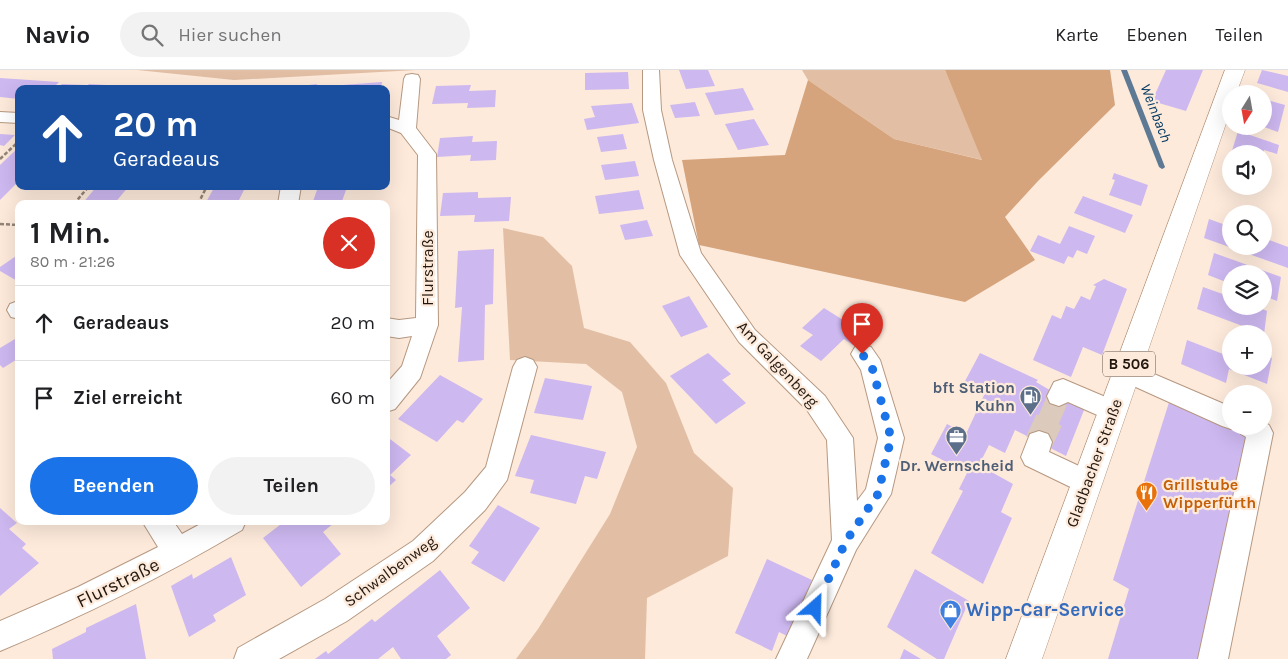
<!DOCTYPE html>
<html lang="de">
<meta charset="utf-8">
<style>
:root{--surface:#fff;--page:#f2f2f2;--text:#202124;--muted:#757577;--line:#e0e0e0;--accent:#1a73e8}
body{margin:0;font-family:Karla,sans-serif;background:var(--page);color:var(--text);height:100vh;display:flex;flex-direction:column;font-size:19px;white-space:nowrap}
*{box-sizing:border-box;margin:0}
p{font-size:16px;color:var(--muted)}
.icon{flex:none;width:28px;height:28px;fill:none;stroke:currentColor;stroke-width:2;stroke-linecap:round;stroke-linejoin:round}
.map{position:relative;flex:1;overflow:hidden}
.panel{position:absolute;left:15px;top:130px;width:375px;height:325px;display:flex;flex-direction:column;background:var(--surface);border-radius:10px;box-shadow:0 5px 20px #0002}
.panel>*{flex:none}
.hud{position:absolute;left:15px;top:15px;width:375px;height:105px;border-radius:10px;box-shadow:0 5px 20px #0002;background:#1a4fa0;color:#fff;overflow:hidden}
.needle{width:32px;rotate:191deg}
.buttons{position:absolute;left:1222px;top:15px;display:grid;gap:10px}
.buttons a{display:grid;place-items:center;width:50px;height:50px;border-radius:50%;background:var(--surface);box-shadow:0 5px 20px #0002;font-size:25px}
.pin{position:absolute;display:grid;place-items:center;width:42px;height:42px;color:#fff;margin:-51px -21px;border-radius:50% 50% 50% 0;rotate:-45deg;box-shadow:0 0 5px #0007}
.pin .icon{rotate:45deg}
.me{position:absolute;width:55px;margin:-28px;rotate:25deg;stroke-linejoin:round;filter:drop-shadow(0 0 4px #0008)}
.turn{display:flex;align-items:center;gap:18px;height:105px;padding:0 15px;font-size:22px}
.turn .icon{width:65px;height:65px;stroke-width:2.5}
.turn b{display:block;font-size:35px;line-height:42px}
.round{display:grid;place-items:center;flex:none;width:52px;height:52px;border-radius:26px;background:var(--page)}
.overview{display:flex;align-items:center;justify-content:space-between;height:85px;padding:0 15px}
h1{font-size:30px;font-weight:700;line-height:38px}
.primary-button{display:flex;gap:10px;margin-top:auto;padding:10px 15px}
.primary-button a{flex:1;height:58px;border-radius:30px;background:var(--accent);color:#fff;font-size:20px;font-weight:700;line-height:58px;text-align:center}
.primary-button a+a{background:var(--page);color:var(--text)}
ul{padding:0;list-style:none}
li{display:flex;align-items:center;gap:15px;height:75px;padding:0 15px;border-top:1px solid var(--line)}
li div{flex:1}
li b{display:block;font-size:19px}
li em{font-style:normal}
header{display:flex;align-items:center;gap:30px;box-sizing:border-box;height:70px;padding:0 25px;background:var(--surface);border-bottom:1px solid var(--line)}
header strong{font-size:24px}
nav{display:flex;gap:28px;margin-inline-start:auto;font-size:18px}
.search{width:350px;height:45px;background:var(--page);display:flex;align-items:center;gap:12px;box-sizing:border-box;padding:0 18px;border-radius:28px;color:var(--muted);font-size:19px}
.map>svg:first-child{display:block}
.green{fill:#e2bfa4}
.forest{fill:#d6a47c}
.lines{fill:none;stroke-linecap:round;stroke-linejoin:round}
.stream{fill:#5d7994;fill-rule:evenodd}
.building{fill:#cdb8f0}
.minor-tunnel-far1{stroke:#dccabc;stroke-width:22;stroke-dasharray:22 11;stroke-linecap:butt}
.minor-tunnel{stroke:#dccabc;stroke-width:28;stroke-dasharray:28 14;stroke-linecap:butt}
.minor-casing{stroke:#b69881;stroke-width:2}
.major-casing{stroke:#b69881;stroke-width:1}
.path{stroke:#938478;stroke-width:2.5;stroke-dasharray:4 2;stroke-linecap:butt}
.minor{fill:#fff;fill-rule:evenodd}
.major{fill:#fff;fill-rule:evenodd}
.route{stroke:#1a73e8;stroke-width:9;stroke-dasharray:0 16.2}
.labels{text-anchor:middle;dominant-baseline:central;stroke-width:4.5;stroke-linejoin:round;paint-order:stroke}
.far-water-label{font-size:15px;font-style:italic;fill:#043b64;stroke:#fdeadb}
.shield{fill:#fdeadb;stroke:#64564c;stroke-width:1}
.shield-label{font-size:15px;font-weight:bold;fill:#22170e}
.street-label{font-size:16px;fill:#22170e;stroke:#fdeadb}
.service-label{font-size:16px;font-weight:bold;fill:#4e5e75;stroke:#fdeadb;text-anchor:end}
.food-label{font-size:16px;font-weight:bold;fill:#c56008;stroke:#fdeadb;text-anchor:start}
.near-street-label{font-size:19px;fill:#22170e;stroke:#fdeadb}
.near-shop-label{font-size:19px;font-weight:bold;fill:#366cbe;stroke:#fdeadb;text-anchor:start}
</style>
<header>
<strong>Navio</strong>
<div class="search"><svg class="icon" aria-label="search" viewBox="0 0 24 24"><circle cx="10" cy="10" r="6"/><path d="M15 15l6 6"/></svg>Hier suchen</div>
<nav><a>Karte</a><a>Ebenen</a><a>Teilen</a></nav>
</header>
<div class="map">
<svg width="1288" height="589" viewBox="0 0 1288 589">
<rect width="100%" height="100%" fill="#fdeadb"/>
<g class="green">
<polygon points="137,0 416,0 234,10"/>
<polygon points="802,0 945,0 983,90 894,69 808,10"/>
<polygon points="503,158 543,167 572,196 584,258 630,272 666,313 694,383 733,418 728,486 647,528 645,589 516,589 538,559 610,444 637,377 622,322 586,294 510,290"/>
</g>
<polygon class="forest" points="945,0 1110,0 1115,35 1038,111 1005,147 1035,190 965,232 699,175 682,90 785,85 808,10 894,69 982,90"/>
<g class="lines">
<polygon class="stream" points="1121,0 1127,0 1165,97 1164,98 1162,99 1159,97"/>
</g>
<g class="building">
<polygon points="679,0 708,0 715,16 686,19"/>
<polygon points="1166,0 1203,0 1186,41 1152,31"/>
<polygon points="1262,0 1288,6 1288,22 1257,13"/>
<polygon points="628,2 629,19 585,20 585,3"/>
<polygon points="0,8 59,12 52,19 19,19 19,29 0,27"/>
<polygon points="382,12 381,19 274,19 317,14 316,17"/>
<polygon points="62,14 86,15 83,19 56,19"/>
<polygon points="89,14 141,17 141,19 84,19"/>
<polygon points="471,15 469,21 496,20 495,37 467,38 468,33 432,34 436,16"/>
<polygon points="743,18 754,40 715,45 705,23"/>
<polygon points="1264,29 1285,35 1278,62 1264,57"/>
<polygon points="695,32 700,46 675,48 670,35"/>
<polygon points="632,33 639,53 587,60 584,49 595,47 591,36"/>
<polygon points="754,49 769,75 738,80 725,54"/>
<polygon points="1238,61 1279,75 1277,84 1264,80 1263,84 1231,84"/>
<polygon points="0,64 15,65 4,76 0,75"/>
<polygon points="623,64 627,79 601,82 597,67"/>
<polygon points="473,66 472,72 497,71 496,90 470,91 471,85 437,87 440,68"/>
<polygon points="19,77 19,111 0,130 0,95"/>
<polygon points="635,91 639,106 605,110 601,95"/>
<polygon points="1114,103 1148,115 1141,136 1109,125 1115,110 1112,109"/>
<polygon points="97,116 129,116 114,134 82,134"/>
<polygon points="215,116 246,116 237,134 205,134"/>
<polygon points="317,120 346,120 341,134 312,134"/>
<polygon points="639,120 644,139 599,144 595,126"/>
<polygon points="478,122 478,128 511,127 509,151 474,152 475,145 440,146 443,123"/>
<polygon points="1083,126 1133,145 1125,163 1074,143"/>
<polygon points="1209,149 1231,157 1231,176 1264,176 1264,168 1288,177 1288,198 1204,168"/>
<polygon points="647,150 653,166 625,170 620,155"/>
<polygon points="1069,156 1095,166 1087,184 1077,180 1073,188 1068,186 1064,194 1030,181 1038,165 1060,174"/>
<polygon points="494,179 493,234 485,235 484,290 458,292 462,237 455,238 458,181"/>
<polygon points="1214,183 1281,207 1277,231 1264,226 1264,204 1231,204 1231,214 1208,205"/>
<polygon points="19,184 19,212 0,201 0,197"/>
<polygon points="1104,209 1127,219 1102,285 1083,277 1071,307 1033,290 1052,245 1061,249 1066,236 1074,239 1081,226 1090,230 1096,216 1093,215"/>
<polygon points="1203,217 1231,227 1231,236 1255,236 1267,241 1264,264 1197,239"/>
<polygon points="689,226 708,257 681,267 662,236"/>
<polygon points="824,238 843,250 848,247 869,260 853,275 844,269 821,291 800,276 813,265 802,258"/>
<polygon points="15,269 19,272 19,288 3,298 0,295 0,278"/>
<polygon points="1187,270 1223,284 1226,270 1231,272 1231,296 1264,296 1264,285 1272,288 1267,314 1229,299 1226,313 1181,294"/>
<polygon points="708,283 731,304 722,310 746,333 716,354 670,306"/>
<polygon points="980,283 1038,310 1036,312 1084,340 1066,386 1015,360 1005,383 989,375 979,395 1013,414 1001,442 1012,448 983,514 931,483 963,421 959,419 967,403 931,384 947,354 966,364 985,323 964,313"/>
<polygon points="440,305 483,329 463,353 457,350 437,372 398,349"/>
<polygon points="545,308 592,316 583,350 534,343"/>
<polygon points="1171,326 1231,353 1231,356 1238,356 1249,361 1201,589 1108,589 1129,519 1113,510"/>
<polygon points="531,365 606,382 597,409 585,406 576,434 530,423 534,410 515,406"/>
<polygon points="386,366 411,385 390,405 396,410 386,419"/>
<polygon points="498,435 540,458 504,512 471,493 479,482 469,476"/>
<polygon points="0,438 17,453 9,459 26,474 22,478 39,493 0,526"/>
<polygon points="285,451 332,451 334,453 323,462 341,484 301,517 263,468"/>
<polygon points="231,487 246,525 213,545 216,551 189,567 171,516 192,504 193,509"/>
<polygon points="767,489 812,510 791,568 779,562 772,581 735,563"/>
<polygon points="915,499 969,531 944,589 937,589 887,557"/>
<polygon points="440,500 470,538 437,566 451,585 446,589 401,589 393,577 378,589 315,589 326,581 328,584 372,549 375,552"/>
<polygon points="136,534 146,589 53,589 52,579 86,562 86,558"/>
<polygon points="904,579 921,589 900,589"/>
</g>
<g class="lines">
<polyline class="minor-tunnel-far1" points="1048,351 1059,326"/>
<polyline class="minor-tunnel" points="1039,372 1049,350"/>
<defs>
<g id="minor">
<polygon points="643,0 659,0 661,40 672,90 701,183 755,260 825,326 853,368 857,431 866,419 878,368 861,300 851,284 855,277 863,275 871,277 880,290 904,368 891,424 856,480 807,589 776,589 832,470 827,370 807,340 739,272 680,185 654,90 643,40"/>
<polygon points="412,4 418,5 420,9 416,58 436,84 438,255 420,308 395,339 386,342 386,314 402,296 412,266 399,268 386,266 386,248 399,250 416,248 418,85 401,63 386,57 386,46 399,50 404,9 406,5"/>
<polygon points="0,42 19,43 19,53 0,52"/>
<polygon points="281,116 301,116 298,134 278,134"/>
<polygon points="18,231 19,232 19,249 11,247 7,240 10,234"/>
<polygon points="525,287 533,290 537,297 507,410 485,440 433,491 347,551 279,589 234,589 238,578 325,529 413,471 465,422 486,397 513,297 517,290"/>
<polygon points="1126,292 1231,337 1231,356 1264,356 1264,352 1269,355 1273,363 1228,589 1198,589 1246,367 1241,364 1238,356 1231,359 1222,356 1118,309 1114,302 1118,295"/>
<polygon points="1063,309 1122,334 1125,341 1122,348 1113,352 1068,332 1059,336 1050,333 1047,326 1054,312"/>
<polygon points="1039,361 1048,364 1052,372 1049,382 1096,404 1100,413 1096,422 1087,425 1025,395 1021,387 1030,364"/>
<path d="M142,451H173L182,464L206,451H246L242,460C164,506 84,546 0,581V551L78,517L158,477Z"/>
</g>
<polygon id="major" points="1225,0 1245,0 1236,24 1231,24 1231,39 1042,589 1006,589"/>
</defs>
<use href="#minor" class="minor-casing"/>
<use href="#major" class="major-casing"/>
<g class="path">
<polyline points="0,89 19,71"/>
<polyline points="74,134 89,116"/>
<polyline points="198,134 207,116"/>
<polyline points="0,154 19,155"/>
</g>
<use href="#minor" class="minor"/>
<use href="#major" class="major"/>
</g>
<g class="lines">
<polyline class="route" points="815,538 846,471 878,424 891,368 872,297 862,284"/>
</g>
<defs>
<symbol id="fuel-pin" viewBox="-11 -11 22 30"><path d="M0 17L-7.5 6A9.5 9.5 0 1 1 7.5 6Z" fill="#5c6f8a" stroke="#fdeadb"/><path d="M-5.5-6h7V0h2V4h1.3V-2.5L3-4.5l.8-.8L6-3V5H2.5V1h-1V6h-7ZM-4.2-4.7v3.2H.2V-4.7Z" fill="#fff"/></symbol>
<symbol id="office-pin" viewBox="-11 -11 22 30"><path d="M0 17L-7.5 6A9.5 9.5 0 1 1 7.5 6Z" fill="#5c6f8a" stroke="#fdeadb"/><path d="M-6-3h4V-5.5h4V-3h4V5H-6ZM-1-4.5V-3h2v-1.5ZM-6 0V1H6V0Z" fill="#fff"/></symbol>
<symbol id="restaurant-pin" viewBox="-11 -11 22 30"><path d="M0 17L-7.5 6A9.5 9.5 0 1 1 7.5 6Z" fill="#e8710a" stroke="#fdeadb"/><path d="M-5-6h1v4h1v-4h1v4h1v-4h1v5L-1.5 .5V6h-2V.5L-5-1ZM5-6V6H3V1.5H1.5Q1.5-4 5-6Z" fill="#fff"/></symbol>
<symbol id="shop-pin" viewBox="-11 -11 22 30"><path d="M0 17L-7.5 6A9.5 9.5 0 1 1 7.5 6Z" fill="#3f7fe0" stroke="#fdeadb"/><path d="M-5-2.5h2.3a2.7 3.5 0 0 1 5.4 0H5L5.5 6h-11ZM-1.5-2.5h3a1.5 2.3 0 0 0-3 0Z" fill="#fff"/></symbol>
</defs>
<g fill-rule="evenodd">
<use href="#fuel-pin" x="1018" y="314" width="25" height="34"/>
<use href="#office-pin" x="944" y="354" width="25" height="34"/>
<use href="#restaurant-pin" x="1134" y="410" width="25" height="34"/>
<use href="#shop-pin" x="938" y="528" width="25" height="34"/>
</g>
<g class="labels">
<g class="far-water-label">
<text transform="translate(1156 43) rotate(69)">Weinbach</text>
</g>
<rect class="shield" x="1103" y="281.5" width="52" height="25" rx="4"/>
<g class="shield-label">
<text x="1129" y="294">B 506</text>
</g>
<g class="street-label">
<text transform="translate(427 198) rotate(-90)">Flurstraße</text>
<text transform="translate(778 294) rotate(47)">Am Galgenberg</text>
<text transform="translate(1094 393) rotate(-70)">Gladbacher Straße</text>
<text transform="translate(390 501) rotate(-36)">Schwalbenweg</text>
</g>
<g class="service-label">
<text x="1015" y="317">bft Station<tspan x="1015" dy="18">Kuhn</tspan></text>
<text x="957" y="395" text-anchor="middle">Dr. Wernscheid</text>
</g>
<g class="food-label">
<text x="1163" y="414">Grillstube<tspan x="1163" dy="18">Wipperfürth</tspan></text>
</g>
<g class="near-street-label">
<text transform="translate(118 513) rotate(-26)">Flurstraße</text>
</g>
<g class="near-shop-label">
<text x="966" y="540">Wipp-Car-Service</text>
</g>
</g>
</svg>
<div class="buttons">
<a><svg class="needle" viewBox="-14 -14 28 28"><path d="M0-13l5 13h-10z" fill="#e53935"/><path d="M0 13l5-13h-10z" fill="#757577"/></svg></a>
<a><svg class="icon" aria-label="sound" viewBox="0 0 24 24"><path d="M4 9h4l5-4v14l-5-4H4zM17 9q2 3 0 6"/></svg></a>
<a><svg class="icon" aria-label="search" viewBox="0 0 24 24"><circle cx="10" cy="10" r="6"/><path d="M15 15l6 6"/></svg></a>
<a><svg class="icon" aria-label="layers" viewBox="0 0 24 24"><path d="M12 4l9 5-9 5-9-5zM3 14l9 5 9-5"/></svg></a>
<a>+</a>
<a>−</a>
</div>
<div class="pin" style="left:862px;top:284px;background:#d93025"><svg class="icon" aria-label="arrive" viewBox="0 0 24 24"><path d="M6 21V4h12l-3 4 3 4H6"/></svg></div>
<svg class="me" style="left:815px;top:538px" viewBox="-20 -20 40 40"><path d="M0-17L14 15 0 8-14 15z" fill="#1a73e8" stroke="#fff" stroke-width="4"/></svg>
<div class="hud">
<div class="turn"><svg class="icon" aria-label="ahead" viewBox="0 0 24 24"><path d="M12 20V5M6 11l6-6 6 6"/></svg><div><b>20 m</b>Geradeaus</div></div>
</div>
<section class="panel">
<div class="overview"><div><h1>1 Min.</h1><p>80 m · 21:26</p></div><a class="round" style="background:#d93025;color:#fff"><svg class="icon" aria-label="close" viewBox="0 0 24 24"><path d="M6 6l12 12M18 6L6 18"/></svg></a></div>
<ul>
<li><svg class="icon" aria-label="ahead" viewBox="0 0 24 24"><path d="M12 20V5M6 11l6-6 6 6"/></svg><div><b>Geradeaus</b></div><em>20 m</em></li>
<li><svg class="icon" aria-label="arrive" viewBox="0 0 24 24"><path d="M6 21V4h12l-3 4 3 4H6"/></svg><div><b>Ziel erreicht</b></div><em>60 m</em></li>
</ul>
<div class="primary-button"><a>Beenden</a><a>Teilen</a></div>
</section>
</div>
